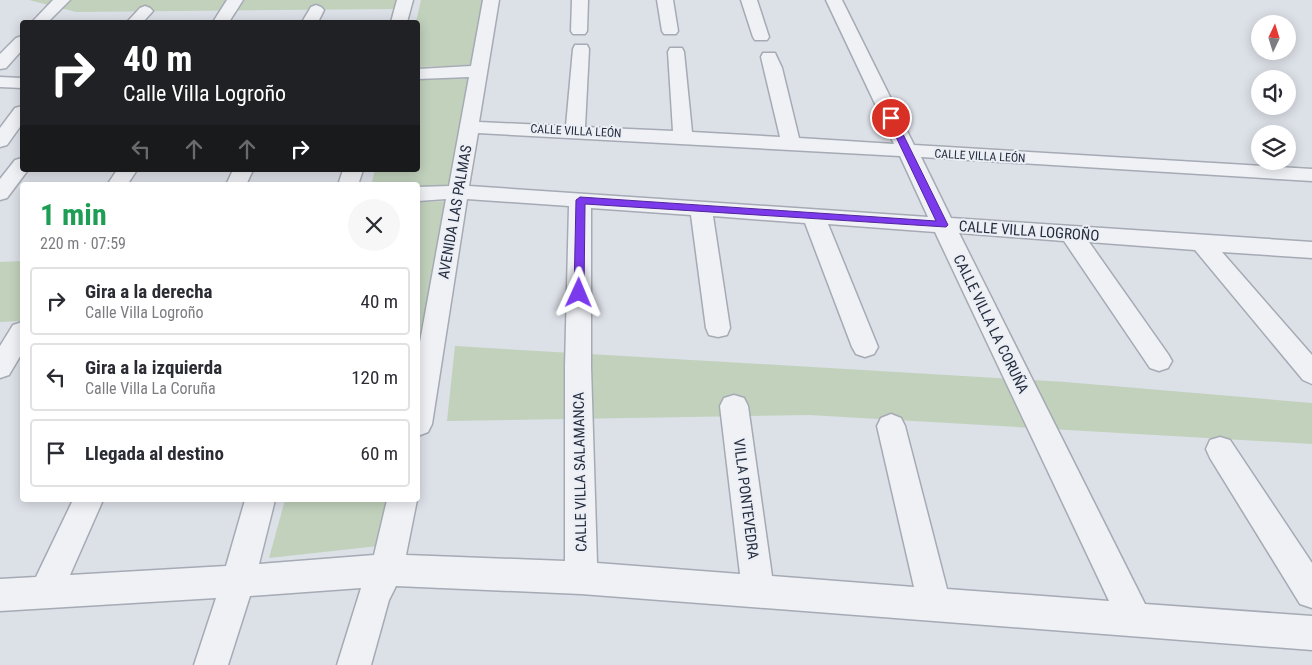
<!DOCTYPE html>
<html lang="es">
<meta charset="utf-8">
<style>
:root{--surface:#fff;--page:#f7f7f7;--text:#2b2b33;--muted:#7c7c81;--line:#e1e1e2}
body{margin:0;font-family:"Roboto Condensed",sans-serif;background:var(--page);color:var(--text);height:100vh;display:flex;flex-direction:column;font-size:19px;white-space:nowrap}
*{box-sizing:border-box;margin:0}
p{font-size:16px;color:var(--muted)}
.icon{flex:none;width:28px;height:28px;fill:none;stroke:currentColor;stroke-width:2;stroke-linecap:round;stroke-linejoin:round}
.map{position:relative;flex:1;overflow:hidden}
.side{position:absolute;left:20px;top:182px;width:400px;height:320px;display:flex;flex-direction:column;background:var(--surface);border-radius:5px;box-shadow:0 2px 12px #0003}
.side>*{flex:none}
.banner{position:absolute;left:20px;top:20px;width:400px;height:152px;border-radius:5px;box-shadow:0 2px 12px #0003;background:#202124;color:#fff;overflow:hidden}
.needle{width:32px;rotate:4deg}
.tools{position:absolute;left:1251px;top:15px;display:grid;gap:10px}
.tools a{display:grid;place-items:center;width:45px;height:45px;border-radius:50%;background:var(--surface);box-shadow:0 2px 12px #0003;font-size:25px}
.pin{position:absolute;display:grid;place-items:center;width:42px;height:42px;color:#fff;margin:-21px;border:2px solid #fff;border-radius:50%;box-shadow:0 1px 5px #0007}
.me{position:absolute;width:55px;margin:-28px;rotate:1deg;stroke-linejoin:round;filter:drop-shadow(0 0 4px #0008)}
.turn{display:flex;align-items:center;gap:18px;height:105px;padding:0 20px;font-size:22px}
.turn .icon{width:65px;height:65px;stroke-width:2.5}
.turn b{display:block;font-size:35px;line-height:42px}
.lanes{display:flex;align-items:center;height:48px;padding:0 20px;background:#0003;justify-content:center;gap:25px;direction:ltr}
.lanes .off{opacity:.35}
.round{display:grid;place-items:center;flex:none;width:52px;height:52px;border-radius:26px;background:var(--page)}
.summary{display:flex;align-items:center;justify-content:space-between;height:85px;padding:0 20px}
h1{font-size:30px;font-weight:700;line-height:38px;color:#1e9e55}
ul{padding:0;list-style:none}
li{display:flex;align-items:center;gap:15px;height:68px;margin:0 10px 8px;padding:0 10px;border:2px solid var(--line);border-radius:5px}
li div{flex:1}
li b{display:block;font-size:19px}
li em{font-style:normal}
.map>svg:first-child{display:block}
.green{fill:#c1d1bc}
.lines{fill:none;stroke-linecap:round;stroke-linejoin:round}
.minor-casing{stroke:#a5aab4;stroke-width:3}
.minor{fill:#eff1f5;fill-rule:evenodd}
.route{fill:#7c3aed;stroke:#51269a}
.labels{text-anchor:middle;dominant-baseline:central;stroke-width:4;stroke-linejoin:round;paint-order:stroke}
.far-street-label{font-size:12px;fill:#252d3e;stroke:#ebeff5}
.street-label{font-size:15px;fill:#252d3e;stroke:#ebeff5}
</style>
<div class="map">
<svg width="1312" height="665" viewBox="0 0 1312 665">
<rect width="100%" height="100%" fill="#dce0e7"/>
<g class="green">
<polygon points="29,0 400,0 398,9 76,12"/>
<polygon points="421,0 486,0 472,65 418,67 418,22 416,22"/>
<polygon points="472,78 448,186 418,189 418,185 371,185 375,170 418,170 418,80"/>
<polygon points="451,201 418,362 418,202"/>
<polygon points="22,261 22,321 0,322 0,262"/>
<polygon points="455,346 1065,382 1312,403 1312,444 809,415 447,421"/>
<polygon points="285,500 388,500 378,546 269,558"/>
</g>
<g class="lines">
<defs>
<g id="minor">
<polygon points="53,0 70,0 48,22 32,22"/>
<polygon points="227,0 243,0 229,22 213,22"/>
<polygon points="397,0 413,0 407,22 391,22"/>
<path d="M483,0H499L479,122L566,126L573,49L575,45H587L589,49L585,127L673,131L668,52L670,48H682L684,52L692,132L780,137L761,57L763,53H775L782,68L799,138L894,144L826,0H842L914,145L1312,169V181L921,157L951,218L1312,242V258L1222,252L1312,355V384L1303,380L1195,250L1089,242L1168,354L1172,361L1168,368L1159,371L1150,368L1064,241L959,233L1145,604L1312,616V650L581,594L396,586L389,600L371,665H337L361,588L250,596L228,665H194L216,598L0,611V579L36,577L73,500H103L70,575L226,566L245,500H275L259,564L374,555L387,500H417L406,555L565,561V367L569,206L467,199L432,424L428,432L418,436V353L446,199L418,201V187L449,186L469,77L418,79V69L471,66ZM478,133L900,156L928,217L469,186ZM591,208L691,215L706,328L709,335L718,337L727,335L730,328L713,216L805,223L852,347L856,354L865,357L874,354L878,347L828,224L935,232L1109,601L947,589L905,426L901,418L891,414L881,418L877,426L914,587L772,576L748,406L744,398L734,395L724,398L720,406L740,574L597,563L591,367Z"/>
<polygon points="572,0 588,0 587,31 585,34 573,34 571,31"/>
<polygon points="657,0 673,0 678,31 676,34 664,34 662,31"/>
<polygon points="741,0 757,0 769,37 767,40 755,40 753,37"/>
<polygon points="316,5 321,7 324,10 318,22 302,22 311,7"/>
<polygon points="145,6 150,8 153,11 143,22 127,22 140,8"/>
<polygon points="22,36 22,50 6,68 0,69 0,54 16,38"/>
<polygon points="0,77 22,78 22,88 0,87"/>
<polygon points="22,106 22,124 7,145 0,147 0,128 15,108"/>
<polygon points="22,158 22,170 28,170 7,198 0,200 0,179 15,160"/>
<polygon points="117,170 137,170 127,185 107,185"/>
<polygon points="233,170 253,170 246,185 226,185"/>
<polygon points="343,170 363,170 358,185 338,185"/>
<polygon points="22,322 22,353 9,375 0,378 0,346 13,325"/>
<polygon points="1220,437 1230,440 1312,563 1312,608 1300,604 1210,458 1206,449 1210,440"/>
</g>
</defs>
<use href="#minor" class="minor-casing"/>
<use href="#minor" class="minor"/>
</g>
<polygon class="route" points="888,116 895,118 948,225 946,227 585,204 584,293 579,297 575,296 574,293 576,200 580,197 936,221 887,118"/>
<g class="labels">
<g class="far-street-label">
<text transform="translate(576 131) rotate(3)">CALLE VILLA LEÓN</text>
<text transform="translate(980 156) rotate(3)">CALLE VILLA LEÓN</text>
</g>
<g class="street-label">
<text transform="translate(455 212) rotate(-80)">AVENIDA LAS PALMAS</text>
<text transform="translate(1029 231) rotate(4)">CALLE VILLA LOGROÑO</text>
<text transform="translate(991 324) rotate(64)">CALLE VILLA LA CORUÑA</text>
<text transform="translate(580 472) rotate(-91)">CALLE VILLA SALAMANCA</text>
<text transform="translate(746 499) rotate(83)">VILLA PONTEVEDRA</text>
</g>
</g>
</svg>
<div class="tools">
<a><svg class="needle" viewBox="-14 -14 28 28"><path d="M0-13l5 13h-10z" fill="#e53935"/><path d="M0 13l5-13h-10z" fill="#7c7c81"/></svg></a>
<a><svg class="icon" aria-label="sound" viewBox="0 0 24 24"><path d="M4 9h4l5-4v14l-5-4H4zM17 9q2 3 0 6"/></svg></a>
<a><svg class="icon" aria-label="layers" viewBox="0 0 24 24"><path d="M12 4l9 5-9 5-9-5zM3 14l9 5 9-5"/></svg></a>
</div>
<div class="pin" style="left:891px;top:118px;background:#d93025"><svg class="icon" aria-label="arrive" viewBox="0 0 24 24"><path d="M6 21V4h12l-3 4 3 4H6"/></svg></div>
<svg class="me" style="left:579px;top:293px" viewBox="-20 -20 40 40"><path d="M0-17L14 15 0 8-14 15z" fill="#7c3aed" stroke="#fff" stroke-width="4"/></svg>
<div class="banner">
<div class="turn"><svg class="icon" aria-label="right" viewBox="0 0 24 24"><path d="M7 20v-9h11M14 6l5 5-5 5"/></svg><div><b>40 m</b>Calle Villa Logroño</div></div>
<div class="lanes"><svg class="icon off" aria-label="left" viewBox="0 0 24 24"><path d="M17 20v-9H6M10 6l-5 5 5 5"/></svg><svg class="icon off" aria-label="ahead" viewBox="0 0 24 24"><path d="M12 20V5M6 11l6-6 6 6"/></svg><svg class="icon off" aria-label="ahead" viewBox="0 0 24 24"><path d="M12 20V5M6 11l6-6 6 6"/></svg><svg class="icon" aria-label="right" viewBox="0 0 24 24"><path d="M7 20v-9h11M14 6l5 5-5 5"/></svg></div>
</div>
<section class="side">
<div class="summary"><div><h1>1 min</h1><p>220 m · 07:59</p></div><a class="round"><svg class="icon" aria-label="close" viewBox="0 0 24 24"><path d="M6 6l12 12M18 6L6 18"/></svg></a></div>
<ul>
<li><svg class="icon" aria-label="right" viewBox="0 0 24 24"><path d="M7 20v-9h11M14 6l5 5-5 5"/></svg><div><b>Gira a la derecha</b><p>Calle Villa Logroño</p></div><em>40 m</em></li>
<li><svg class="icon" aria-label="left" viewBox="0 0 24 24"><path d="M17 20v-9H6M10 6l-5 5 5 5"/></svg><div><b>Gira a la izquierda</b><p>Calle Villa La Coruña</p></div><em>120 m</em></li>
<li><svg class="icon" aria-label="arrive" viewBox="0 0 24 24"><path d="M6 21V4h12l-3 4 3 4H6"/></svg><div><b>Llegada al destino</b></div><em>60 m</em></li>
</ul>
</section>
</div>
